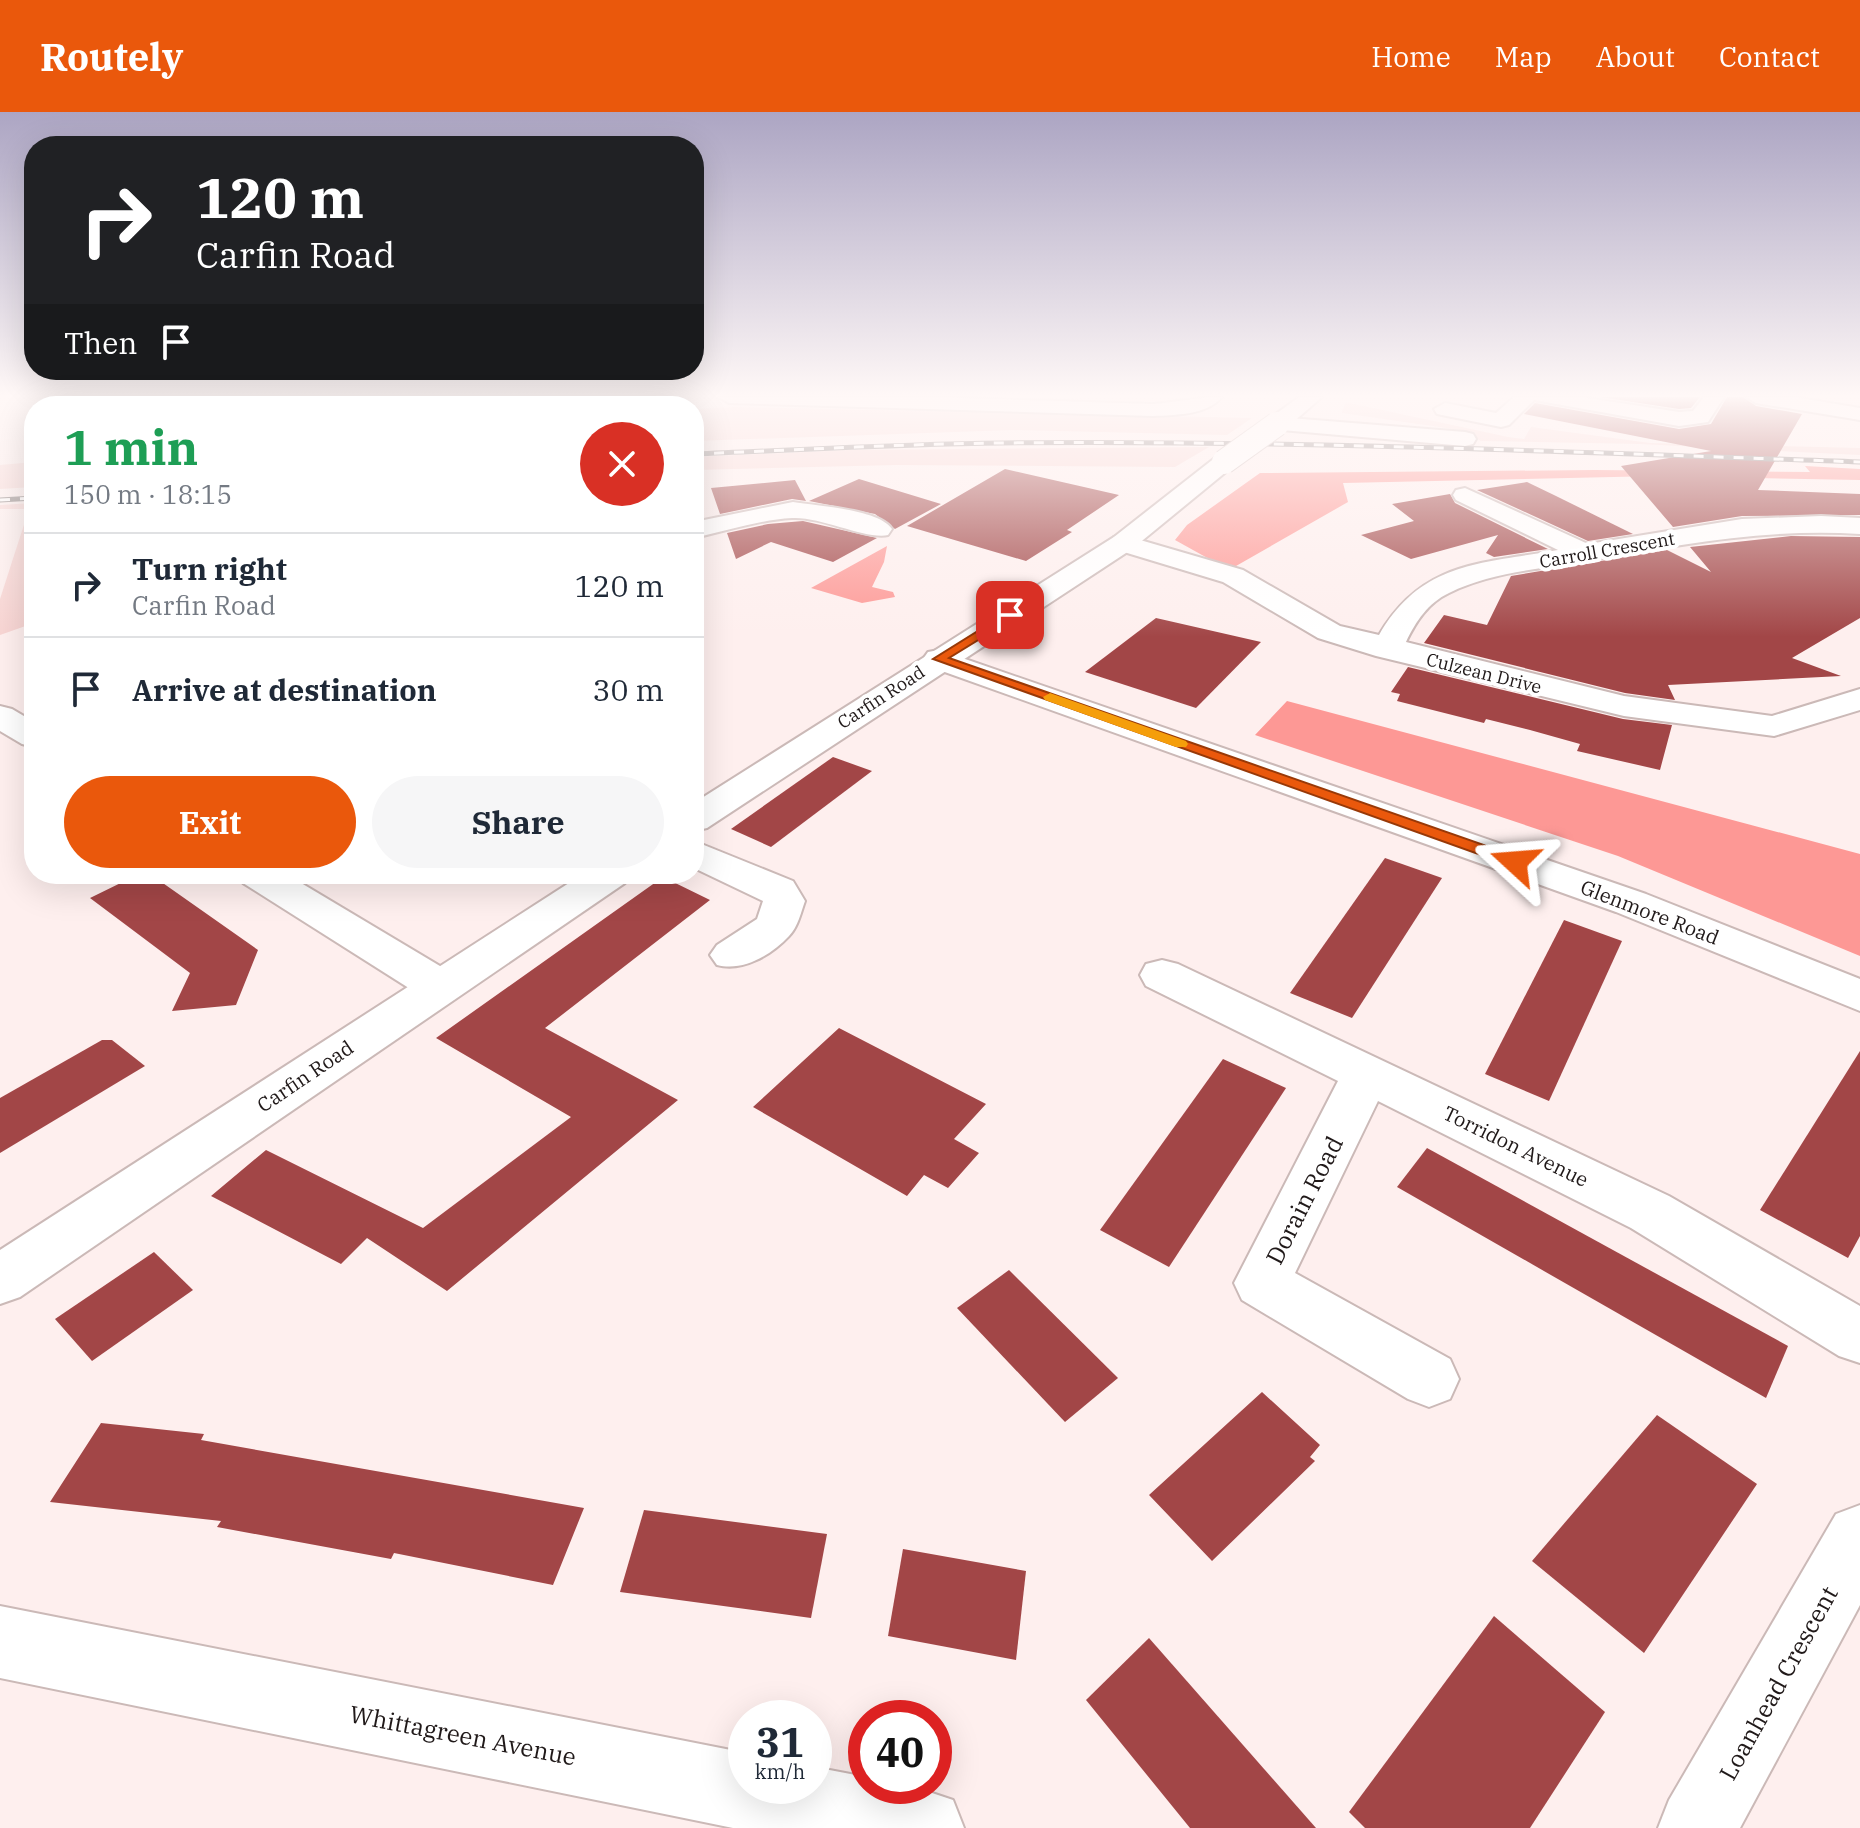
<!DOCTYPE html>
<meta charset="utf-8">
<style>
:root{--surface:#fff;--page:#f6f6f7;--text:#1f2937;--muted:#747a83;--line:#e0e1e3;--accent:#ea580c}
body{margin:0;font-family:"IBM Plex Serif",serif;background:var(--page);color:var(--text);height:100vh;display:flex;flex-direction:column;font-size:30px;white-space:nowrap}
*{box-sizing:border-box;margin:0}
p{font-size:26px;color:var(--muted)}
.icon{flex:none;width:44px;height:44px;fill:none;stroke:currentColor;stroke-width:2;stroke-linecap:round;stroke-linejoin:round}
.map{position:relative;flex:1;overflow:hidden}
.drawer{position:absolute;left:24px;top:284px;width:680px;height:488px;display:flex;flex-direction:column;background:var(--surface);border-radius:32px;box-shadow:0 8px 32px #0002}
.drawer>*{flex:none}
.hud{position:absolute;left:24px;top:24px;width:680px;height:244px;border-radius:32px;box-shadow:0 8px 32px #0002;background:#202124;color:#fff;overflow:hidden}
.speed{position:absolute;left:728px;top:1588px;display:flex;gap:16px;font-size:40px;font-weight:700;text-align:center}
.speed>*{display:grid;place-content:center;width:104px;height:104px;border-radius:50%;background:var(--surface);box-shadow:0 8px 32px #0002;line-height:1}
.speed small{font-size:20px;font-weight:400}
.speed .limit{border:12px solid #d22;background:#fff;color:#111}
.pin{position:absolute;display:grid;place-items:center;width:68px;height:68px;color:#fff;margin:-34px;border-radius:16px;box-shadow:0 4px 12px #0006}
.me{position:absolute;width:88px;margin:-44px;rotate:289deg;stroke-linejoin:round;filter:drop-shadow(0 0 6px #0008)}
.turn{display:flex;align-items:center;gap:28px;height:168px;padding:0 40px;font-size:36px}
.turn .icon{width:104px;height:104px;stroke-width:2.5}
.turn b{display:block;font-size:56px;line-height:68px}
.then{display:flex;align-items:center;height:76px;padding:0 40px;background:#0003;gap:16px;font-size:30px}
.round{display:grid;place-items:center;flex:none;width:84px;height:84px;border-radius:42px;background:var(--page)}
.summary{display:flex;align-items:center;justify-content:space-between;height:136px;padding:0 40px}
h1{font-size:48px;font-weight:700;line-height:60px;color:#1e9e55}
.cta{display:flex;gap:16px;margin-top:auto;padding:16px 40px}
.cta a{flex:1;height:92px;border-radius:48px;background:var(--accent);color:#fff;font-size:32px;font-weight:700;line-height:92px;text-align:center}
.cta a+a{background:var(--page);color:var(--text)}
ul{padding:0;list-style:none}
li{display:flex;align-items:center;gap:24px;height:104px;padding:0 40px;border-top:2px solid var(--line)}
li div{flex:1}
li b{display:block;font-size:30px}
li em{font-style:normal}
header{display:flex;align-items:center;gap:48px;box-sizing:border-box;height:112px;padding:0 40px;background:var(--accent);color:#fff}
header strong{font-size:38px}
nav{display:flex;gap:44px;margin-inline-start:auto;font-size:28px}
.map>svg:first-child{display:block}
.green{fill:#f8d5d3}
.forest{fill:#fd9895}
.building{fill:#a24647}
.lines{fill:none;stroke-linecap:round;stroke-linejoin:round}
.minor-casing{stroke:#cbb9b7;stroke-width:4}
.major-casing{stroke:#cbb9b7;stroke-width:4}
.minor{fill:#fff;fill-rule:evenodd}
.major{fill:#fff;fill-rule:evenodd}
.rail-casing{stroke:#807675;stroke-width:5}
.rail{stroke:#fff;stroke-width:3;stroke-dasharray:10;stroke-linecap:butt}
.major-bridge-casing{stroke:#cbb9b7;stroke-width:26;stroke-linecap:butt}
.major-bridge{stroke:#fff;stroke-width:24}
.route{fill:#ea580c;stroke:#983908;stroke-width:2}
.slow{fill:#f59e0b}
.labels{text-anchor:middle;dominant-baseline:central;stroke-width:8;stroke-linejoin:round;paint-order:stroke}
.far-street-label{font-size:18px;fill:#201919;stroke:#fff}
.street-label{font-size:20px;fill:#201919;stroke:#fff}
.near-street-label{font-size:24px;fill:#201919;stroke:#fff}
</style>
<header>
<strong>Routely</strong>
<nav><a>Home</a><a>Map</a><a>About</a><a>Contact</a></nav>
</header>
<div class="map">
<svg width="1860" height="1716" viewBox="0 0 1860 1716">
<rect width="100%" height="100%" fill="#feefee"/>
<g class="green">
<polygon points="1345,290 1508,325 1524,327 1531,315 1650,331 1860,336 1860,343 1640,332 1481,329 1460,318 1342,301"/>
<polygon points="735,295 1252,306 1227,323 1012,318 694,329 694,297"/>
<polygon points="1209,335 1175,355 896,353 694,358 694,345 849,338"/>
<polygon points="34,350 34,375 0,377 0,353"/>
<polygon points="34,391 34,511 0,523 0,487 29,397 0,397 0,393"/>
</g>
<g class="forest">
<polygon points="1805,354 1860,357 1860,368 1658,364 1343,371 1348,390 1229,458 1175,428 1187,413 1260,361 1594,358 1810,360"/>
<polygon points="887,434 884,450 872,475 893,480 895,485 862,491 811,476"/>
<polygon points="1287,589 1860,742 1860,844 1618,744 1255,623"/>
</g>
<g class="building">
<polygon points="1600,285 1700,285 1691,296 1679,297"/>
<polygon points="1727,285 1743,285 1756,294 1802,302 1758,378 1860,382 1860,403 1742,404 1673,415 1621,354 1711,339 1524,302 1535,291 1679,317 1711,312"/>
<polygon points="1005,357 1119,383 1067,418 1072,420 1026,449 907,414"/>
<polygon points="859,367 941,392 895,417 875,402 809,389"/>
<polygon points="795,368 806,389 792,387 720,402 711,376"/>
<polygon points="1527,370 1556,384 1633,422 1588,429 1477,378"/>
<polygon points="1450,382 1455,391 1548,437 1494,445 1486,441 1498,423 1411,447 1361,423 1414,409 1392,392"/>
<polygon points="803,409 877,426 833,450 771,430 736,447 727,421 768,412"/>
<polygon points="1791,424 1860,425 1860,506 1792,546 1841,564 1668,573 1675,588 1625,581 1424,531 1444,503 1487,513 1511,464 1667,438 1711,460 1690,435"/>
<polygon points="1156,506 1261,530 1196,596 1085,560"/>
<polygon points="1408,555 1623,607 1672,613 1660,658 1577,639 1580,632 1530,618 1486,607 1484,611 1397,589 1400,582 1391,580"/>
<polygon points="833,645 872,659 771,735 731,717"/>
<polygon points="1385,746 1442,766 1352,906 1290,881"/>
<polygon points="139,762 150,762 258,838 236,893 172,899 190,861 90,786"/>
<polygon points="663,765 710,788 545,916 678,988 447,1179 367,1126 341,1152 211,1084 266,1038 423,1116 571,1005 436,926"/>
<polygon points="1564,808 1622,829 1549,989 1485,962"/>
<polygon points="839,916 986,992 954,1027 979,1041 948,1076 924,1063 907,1084 753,995"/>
<polygon points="102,928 112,928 145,954 0,1041 0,986"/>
<polygon points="1860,939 1860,1124 1848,1146 1760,1098"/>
<polygon points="1223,947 1286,976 1169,1155 1100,1118"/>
<polygon points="1427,1036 1788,1234 1766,1286 1397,1075"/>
<polygon points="154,1140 193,1178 92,1249 55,1207"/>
<polygon points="1009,1158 1118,1266 1065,1310 957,1196"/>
<polygon points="1262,1280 1320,1333 1310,1345 1315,1349 1212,1449 1149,1383"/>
<polygon points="1657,1303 1757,1372 1644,1541 1532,1449"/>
<polygon points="101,1311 204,1322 201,1328 584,1396 553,1473 394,1441 391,1447 217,1415 221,1409 50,1390"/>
<polygon points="644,1398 827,1422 811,1506 620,1480"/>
<polygon points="903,1437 1026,1459 1016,1548 888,1524"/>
<polygon points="1494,1504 1605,1600 1530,1716 1365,1716 1349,1700"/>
<polygon points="1149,1526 1316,1716 1190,1716 1086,1588"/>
</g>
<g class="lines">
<defs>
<g id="minor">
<polygon points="49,285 71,285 64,294 47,294 44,291"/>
<polygon points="127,285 154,285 142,294 120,294"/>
<path d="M344,285H442C431,299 318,294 293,294L304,288Z"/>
<path d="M719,285H931L1153,292C1177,290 1198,285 1222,285C1207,303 1175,303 1153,304L729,291Z"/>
<polygon points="1514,285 1581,285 1679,300 1693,299 1704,285 1724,285 1708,310 1679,314 1534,288 1509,313 1501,315 1437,302 1434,297 1445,291 1496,301"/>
<polygon points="1746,285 1794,285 1860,296 1860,308 1756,291"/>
<polygon points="1277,305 1465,320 1473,322 1476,327 1473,332 1465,334 1269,317 1266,312"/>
<path d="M1465,376L1588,432L1742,407L1821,404L1860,406V422C1766,416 1678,433 1586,449C1542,457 1490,460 1449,481C1428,491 1416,509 1406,530L1624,584L1772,604L1860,577V598L1774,624L1624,604L1376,544L1318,526L1223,470L1114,437L1110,431L1114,425L1123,423L1243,458L1340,514L1379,523C1422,449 1481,452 1558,438L1456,388L1453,383L1456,378Z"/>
<path d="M793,390C816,394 879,397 892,417L888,423C867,428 820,404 792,406C759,408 726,419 694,426V410Z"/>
<polygon points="939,538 1646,782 1860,867 1860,899 1616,800 928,554 923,547 928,540"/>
<polygon points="0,594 12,597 34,610 34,635 22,632 0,619"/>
<path d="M694,729L793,769L805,789C801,800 798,815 789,824C771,843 743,860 717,853L710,843L717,833L757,807L763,789L694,756Z"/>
<polygon points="237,762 286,762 455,863 461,874 455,885 439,889 423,885 243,771"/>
<polygon points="1162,848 1178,852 1669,1084 1860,1194 1860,1251 1839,1244 1631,1116 1378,989 1295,1161 1450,1247 1459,1267 1450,1287 1429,1295 1408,1287 1242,1188 1234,1171 1338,969 1146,874 1140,863 1146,852"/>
<polygon points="1860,1393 1860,1493 1740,1716 1658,1716 1669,1688 1836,1402"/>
<polygon points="0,1494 746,1641 746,1674 814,1674 814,1655 866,1665 866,1674 911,1674 953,1688 964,1716 733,1716 0,1566"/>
</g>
<g id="major">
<polygon points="1299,285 1322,285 1285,317 1269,317 1266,312 1269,307"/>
<polygon points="1224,343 1232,345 1236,350 1232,355 1132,437 707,716 694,719 694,691 1114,425 1216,345"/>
<polygon points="583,762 631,762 625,771 20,1185 0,1192 0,1138"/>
</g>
</defs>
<use href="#minor" class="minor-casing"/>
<use href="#major" class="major-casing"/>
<use href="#minor" class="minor"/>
<use href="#major" class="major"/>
<defs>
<g id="rail">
<path d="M694,342C797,338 899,332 1002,331C1288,328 1574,340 1860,350"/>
<polyline points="0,388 34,386"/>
</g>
</defs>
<use href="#rail" class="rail-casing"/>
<use href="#rail" class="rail"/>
<defs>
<polyline id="major-bridge" points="1224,350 1277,312"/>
</defs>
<use href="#major-bridge" class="major-bridge-casing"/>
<use href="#major-bridge" class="major-bridge"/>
</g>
<linearGradient id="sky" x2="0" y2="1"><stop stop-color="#aca5c3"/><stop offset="0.54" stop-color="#fff8f7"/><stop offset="1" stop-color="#fff8f7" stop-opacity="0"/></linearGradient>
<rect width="1860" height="525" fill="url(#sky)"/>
<polygon class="route" points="1010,499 1016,503 1014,506 949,546 1521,746 1523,750 1521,753 1509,753 933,547"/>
<polygon class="slow" points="1050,581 1186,629 1188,632 1186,635 1176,635 1045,588 1043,585"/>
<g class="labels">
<g class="far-street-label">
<text transform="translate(1607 438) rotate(-10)">Carroll Crescent</text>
<text transform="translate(1484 561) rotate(14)">Culzean Drive</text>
<text transform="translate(881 585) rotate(-33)">Carfin Road</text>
</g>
<g class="street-label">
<text transform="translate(1650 800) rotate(21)">Glenmore Road</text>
<text transform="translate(305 964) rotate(-34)">Carfin Road</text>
<text transform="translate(1516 1034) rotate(26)">Torridon Avenue</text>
</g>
<g class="near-street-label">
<text transform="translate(1304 1088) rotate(-63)">Dorain Road</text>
<text transform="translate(1778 1571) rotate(-61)">Loanhead Crescent</text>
<text transform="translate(463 1623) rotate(11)">Whittagreen Avenue</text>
</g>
</g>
</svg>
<div class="speed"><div>31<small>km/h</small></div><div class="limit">40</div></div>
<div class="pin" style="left:1010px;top:503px;background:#d93025"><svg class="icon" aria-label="arrive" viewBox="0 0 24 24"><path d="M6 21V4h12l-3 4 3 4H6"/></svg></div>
<svg class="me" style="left:1515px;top:750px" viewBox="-20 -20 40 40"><path d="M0-17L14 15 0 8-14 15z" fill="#ea580c" stroke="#fff" stroke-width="4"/></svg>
<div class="hud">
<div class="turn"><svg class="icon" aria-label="right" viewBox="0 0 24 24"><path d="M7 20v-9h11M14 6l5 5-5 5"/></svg><div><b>120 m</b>Carfin Road</div></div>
<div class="then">Then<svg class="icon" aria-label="arrive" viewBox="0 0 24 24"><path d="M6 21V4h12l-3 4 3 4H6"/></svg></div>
</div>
<section class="drawer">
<div class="summary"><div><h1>1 min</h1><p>150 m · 18:15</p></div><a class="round" style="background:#d93025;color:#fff"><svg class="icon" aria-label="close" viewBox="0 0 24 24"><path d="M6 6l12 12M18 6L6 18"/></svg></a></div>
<ul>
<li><svg class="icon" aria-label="right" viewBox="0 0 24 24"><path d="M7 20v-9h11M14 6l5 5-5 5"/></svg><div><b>Turn right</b><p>Carfin Road</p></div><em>120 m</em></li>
<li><svg class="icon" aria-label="arrive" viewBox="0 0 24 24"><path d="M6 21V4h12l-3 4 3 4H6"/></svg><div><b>Arrive at destination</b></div><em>30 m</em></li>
</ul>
<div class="cta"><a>Exit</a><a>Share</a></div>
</section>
</div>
